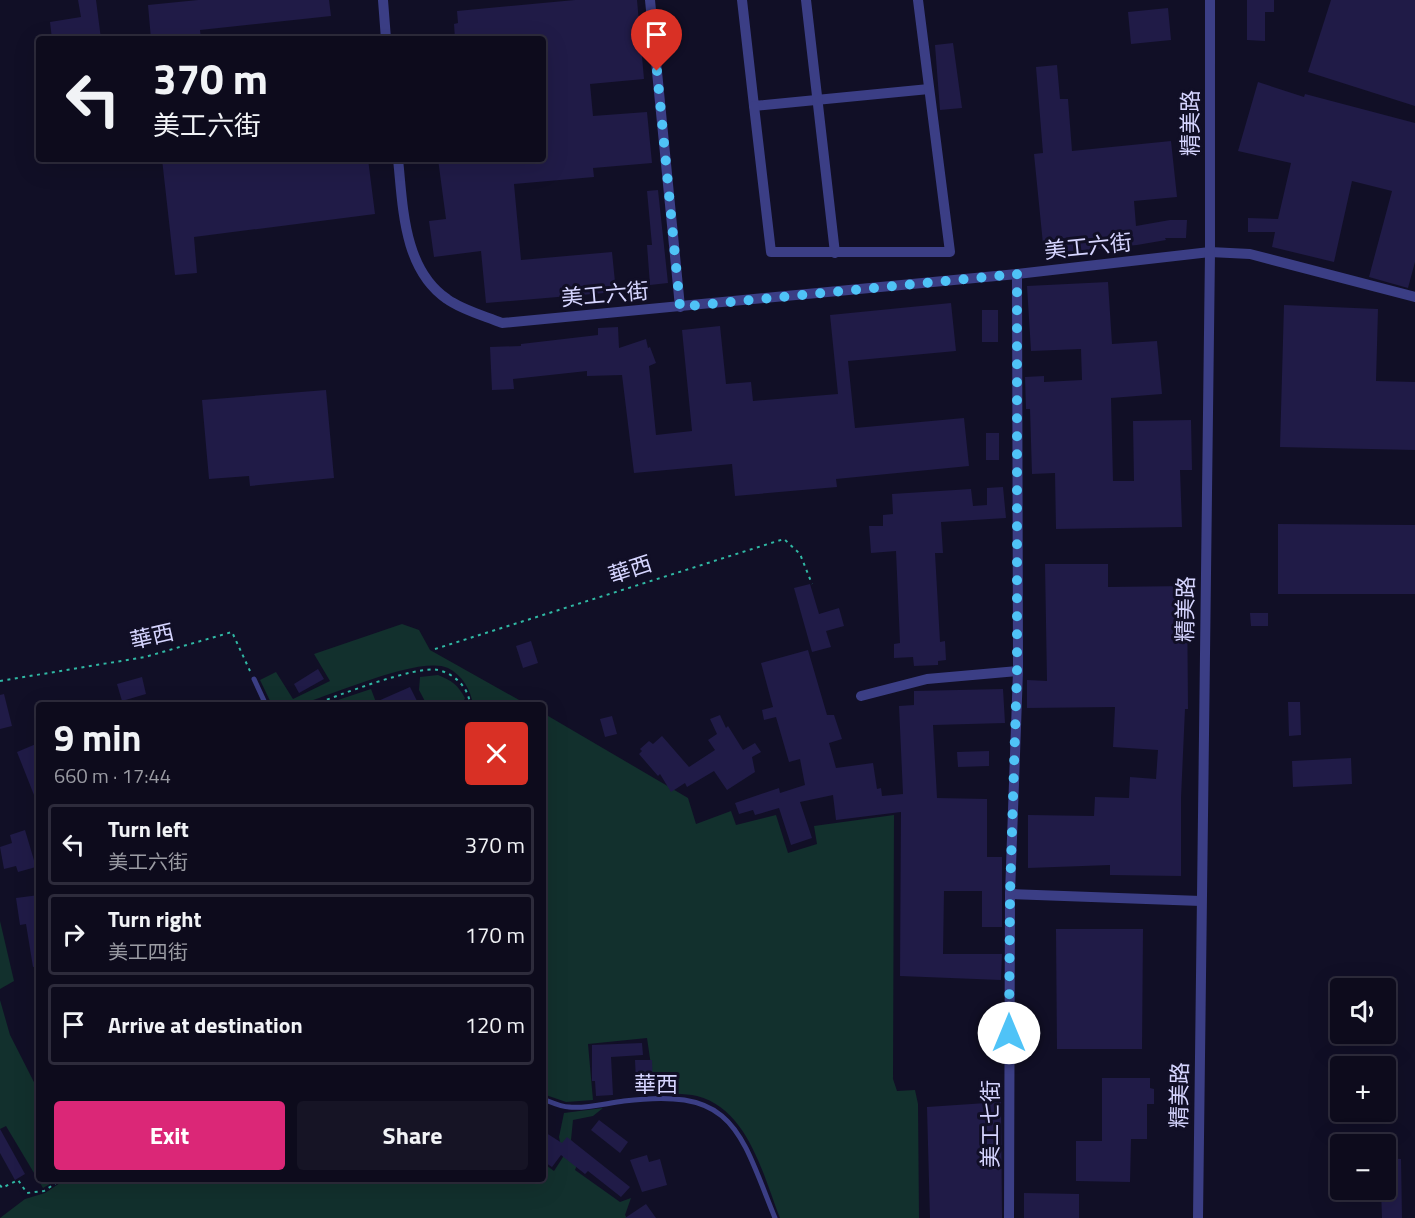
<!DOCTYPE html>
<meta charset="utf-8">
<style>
:root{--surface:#0d0b1c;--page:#161425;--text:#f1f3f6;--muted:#9a9ba3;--line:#2d2b3b;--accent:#db2777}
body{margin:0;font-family:"Titillium Web","Noto Sans TC",sans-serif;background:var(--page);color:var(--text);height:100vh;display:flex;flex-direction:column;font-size:22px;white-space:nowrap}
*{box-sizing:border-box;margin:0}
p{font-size:20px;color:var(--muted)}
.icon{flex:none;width:33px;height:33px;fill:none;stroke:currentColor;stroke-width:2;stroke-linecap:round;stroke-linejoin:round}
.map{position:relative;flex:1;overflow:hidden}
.sheet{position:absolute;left:36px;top:702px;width:510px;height:480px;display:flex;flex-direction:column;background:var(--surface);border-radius:6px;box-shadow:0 6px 24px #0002,0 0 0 2px var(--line)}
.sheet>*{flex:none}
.banner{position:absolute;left:36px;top:36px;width:510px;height:126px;border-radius:6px;box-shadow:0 6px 24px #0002,0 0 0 2px var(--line);background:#0d0b1c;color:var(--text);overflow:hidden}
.buttons{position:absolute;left:1330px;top:978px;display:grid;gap:12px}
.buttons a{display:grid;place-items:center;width:66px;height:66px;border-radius:6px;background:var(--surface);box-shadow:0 6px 24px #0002,0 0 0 2px var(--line);font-size:30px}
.pin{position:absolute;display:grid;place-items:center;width:51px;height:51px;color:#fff;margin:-62px -26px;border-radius:50% 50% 50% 0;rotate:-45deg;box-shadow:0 0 6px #0007}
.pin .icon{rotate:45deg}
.me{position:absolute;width:66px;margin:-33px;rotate:0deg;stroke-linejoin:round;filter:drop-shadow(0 0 4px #0008)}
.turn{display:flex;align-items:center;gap:21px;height:126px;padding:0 18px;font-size:27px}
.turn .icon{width:78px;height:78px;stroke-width:2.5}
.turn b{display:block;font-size:42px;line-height:51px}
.round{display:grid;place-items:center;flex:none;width:63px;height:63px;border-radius:6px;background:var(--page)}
.overview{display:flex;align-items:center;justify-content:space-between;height:102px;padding:0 18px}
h1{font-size:36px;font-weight:700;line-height:45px}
.action{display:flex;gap:12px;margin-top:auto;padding:12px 18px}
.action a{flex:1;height:69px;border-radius:6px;background:var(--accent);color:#fff;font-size:24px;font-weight:700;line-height:69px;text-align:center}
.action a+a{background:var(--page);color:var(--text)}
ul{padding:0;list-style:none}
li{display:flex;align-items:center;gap:18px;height:81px;margin:0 12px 9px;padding:0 6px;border:3px solid var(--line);border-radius:6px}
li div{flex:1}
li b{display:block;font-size:22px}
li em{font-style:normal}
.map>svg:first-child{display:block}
.green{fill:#12302d}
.building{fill:#201b47}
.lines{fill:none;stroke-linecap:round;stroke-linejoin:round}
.path{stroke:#30b8a4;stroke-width:2;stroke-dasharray:3 4.5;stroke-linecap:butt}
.lane{stroke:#3b3e85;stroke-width:5}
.street{stroke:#3b3e85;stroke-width:10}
.route{stroke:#4fc3f7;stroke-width:10;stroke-dasharray:0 18}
.labels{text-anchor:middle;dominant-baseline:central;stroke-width:6;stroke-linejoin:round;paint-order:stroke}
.street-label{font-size:22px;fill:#d6d5ff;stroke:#110f26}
</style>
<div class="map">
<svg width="1415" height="1218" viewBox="0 0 1415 1218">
<rect width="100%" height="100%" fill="#110f26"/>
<g class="green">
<path d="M402,624L419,630L430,650L528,705H473C471,690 462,675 448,668C420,655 331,696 300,704C292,707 281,705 272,705L260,680L276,672L293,699L330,681L314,654Z"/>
<path d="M438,675C451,680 458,685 465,698L462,705H427L419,690L420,677Z"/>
<polygon points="371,689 377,705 323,705"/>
<path d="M543,713L688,798L696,824L731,811L736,825L776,815L788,853L817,844L814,826L894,815L893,1079L897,1091L915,1090L918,1104L919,1218H780C763,1175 748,1109 697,1096C684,1093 668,1094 655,1093L647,1038L588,1044L593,1100L566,1102L543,1094Z"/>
<polygon points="0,921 14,981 0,989"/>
<polygon points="0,1000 10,1035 39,1092 39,1179 58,1179 43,1188 6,1126 0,1129"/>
<polygon points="603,1108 593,1116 573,1120 571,1140 582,1153 575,1170 620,1202 631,1198 625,1215 627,1218 0,1218 25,1199 45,1193 66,1179 543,1179 543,1163 554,1171 563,1157 559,1137 564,1113"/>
</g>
<g class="building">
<polygon points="78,0 96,0 101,39 52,39 50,22 81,17"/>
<polygon points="198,0 329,0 331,16 200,30 201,39 151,39 148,5"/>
<polygon points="575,0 637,0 644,79 590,84 593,116 647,112 652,163 593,168 594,177 514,184 521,260 612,252 616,292 486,303 481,251 434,257 429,221 446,219 438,159 543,159 543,39 455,39 454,24 458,23 457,11"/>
<polygon points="1247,0 1274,0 1274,12 1265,12 1265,41 1247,40"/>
<polygon points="1331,0 1415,0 1415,106 1308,72"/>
<polygon points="1168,8 1171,40 1131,44 1128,12"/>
<polygon points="953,43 962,108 940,110 935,45"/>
<polygon points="1057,65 1060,99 1068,99 1072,151 1171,141 1177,197 1134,201 1136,226 1170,220 1187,220 1186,238 1165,238 1166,240 1137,245 1044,254 1034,154 1043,153 1036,67"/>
<polygon points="1258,82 1304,97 1305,94 1415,123 1415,262 1408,288 1369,277 1392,191 1352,181 1334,262 1272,247 1275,232 1248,232 1248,218 1278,219 1291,163 1238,151"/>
<polygon points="162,159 368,159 375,214 194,237 197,273 175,275"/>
<polygon points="658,190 668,283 650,285 647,245 652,245 647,191"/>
<polygon points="1108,282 1112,344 1157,341 1162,394 1111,398 1113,481 1134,481 1133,421 1191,420 1192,470 1180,470 1182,527 1056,529 1055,473 1032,474 1030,409 1026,409 1025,377 1044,376 1044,382 1082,380 1081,349 1031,351 1027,286"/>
<polygon points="951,303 956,351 848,361 855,428 964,418 969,466 836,479 837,487 735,496 732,464 634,473 622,375 587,376 587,371 513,379 514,389 492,390 490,347 521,346 521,344 598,335 598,328 618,327 619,348 646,339 648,348 650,347 656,363 649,366 656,435 692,431 682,330 720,326 726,384 751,382 753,401 838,394 830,315"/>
<polygon points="1284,305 1378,309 1376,381 1415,382 1415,450 1280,447"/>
<rect x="982" y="310" width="16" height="32"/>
<polygon points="326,390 334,478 250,486 249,476 209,479 202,400"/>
<rect x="986" y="433" width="13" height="27"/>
<polygon points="1003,487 1006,518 941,522 943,553 935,553 940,642 945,641 946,660 938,661 938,665 914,666 913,657 894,658 894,644 900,643 896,551 871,553 869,526 883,526 883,515 893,514 892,494 971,489 973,506 987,505 987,488"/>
<polygon points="1278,524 1415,525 1415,594 1278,594"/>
<polygon points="1045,564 1108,564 1108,587 1187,586 1188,709 1185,709 1181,798 1181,876 1110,875 1110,865 1028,868 1028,815 1094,816 1095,797 1129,798 1130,777 1156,779 1158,750 1113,747 1115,707 1027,708 1027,680 1047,681"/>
<polygon points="810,584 819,614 839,608 844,626 826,631 831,647 812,652 794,588"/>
<polygon points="1250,613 1268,613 1268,626 1251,626"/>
<polygon points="531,641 538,663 523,668 516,646"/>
<polygon points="808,650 827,715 834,715 842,739 829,743 836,768 873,763 877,789 881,788 882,796 903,794 899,706 914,705 914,691 1003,689 1005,723 933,725 937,798 987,799 987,857 1002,857 1002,927 982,927 982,891 944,891 943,954 1002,954 1001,980 900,976 901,812 836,820 833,795 800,802 812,838 791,845 779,808 755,815 753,810 739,814 735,803 779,788 780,793 805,785 800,759 789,762 776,717 764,720 762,710 773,707 761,663"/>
<polygon points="318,669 324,679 299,693 294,684"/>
<polygon points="142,677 146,694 122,701 117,684"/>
<polygon points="410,687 419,705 369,705"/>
<polygon points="4,694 12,726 0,729 0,695"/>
<polygon points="1288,702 1300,702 1301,735 1289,736"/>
<polygon points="720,715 726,728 728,726 743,750 755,743 761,752 752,757 755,772 727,790 714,771 687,787 685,783 671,792 660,774 658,776 639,754 642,751 640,749 649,741 653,744 662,736 689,767 715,750 708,740 717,734 710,719"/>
<polygon points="612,716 617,734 605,737 600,719"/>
<polygon points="36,744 39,752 38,805 17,752"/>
<polygon points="989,751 989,766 958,767 957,752"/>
<polygon points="1351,758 1352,784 1293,787 1292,761"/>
<polygon points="25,830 36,867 18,872 16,866 4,869 0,847 12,843 10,835"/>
<polygon points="39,895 39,966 33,967 26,924 20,925 16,898"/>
<polygon points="1056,929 1143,929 1142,1049 1057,1049"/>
<polygon points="642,1043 643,1055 611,1057 613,1095 596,1096 595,1081 592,1081 592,1045"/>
<polygon points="635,1060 652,1060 653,1085 642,1086 642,1081 636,1081"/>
<polygon points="1102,1078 1150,1078 1150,1088 1154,1089 1154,1104 1147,1104 1147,1139 1131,1139 1130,1182 1076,1181 1076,1141 1102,1141"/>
<polygon points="1001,1102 1002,1218 930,1218 927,1107"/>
<polygon points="599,1120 628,1142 620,1153 591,1130"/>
<polygon points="0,1129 25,1174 15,1180 0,1153"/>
<polygon points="543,1131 562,1143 567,1137 630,1187 621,1197 588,1171 585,1174 561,1155 552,1167 543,1161"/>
<polygon points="647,1155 649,1162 660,1159 667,1185 642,1192 630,1160"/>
<polygon points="1386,1158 1401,1159 1402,1218 1382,1218 1381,1190 1386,1190"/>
<polygon points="1024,1193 1079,1194 1079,1218 1024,1218"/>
<polygon points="646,1204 656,1218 625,1218"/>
</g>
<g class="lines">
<g class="path">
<polyline points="435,649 784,539 800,554 812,584"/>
<polyline points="0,681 145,657 232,632 250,671"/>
<path d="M313,705C336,696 417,665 438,670C455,674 469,688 470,705"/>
<polyline points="0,1185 2,1188 18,1180 27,1193 44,1191 62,1179"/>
</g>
<g class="lane">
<polyline points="254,679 266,705"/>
<path d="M543,1099C551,1102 561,1107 569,1107C586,1109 607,1103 624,1101C734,1087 739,1129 775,1218"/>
</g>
<g class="street">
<polyline points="383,0 386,39"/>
<polyline points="650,0 680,307"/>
<polyline points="742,0 754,106 929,89"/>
<polyline points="806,0 835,253"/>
<polyline points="754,106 771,252 950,252 918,0"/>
<path d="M398,159C403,206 403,269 447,299C462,310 485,316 502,323L1017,274L1210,252L1250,254L1415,297"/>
<polyline points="861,696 927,679 1018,671"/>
<polyline points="1010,894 1201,901"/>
<polyline points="1009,1218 1010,894 1018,671 1017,274"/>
<polyline points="1198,1218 1210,252 1210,0"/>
</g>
</g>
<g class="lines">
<polyline class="route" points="657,71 680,307 1017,274 1017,671 1010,894 1009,1033"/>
</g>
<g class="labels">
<g class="street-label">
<text transform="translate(1190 123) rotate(-90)">精美路</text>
<text transform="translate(1088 246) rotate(-6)">美工六街</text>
<text transform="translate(605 294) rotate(-5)">美工六街</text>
<text transform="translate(630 569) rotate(-18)">華西</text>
<text transform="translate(1185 609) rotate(-89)">精美路</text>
<text transform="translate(152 636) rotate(-13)">華西</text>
<text x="656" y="1084">華西</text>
<text transform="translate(1179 1095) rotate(-89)">精美路</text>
<text transform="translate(990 1124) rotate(-90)">美工七街</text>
</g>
</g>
</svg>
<div class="buttons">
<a><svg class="icon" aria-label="sound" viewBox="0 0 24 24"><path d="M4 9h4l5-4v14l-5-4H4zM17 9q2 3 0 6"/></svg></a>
<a>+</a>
<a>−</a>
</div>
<div class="pin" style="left:657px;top:71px;background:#d93025"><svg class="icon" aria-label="arrive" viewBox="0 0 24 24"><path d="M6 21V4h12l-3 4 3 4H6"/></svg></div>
<svg class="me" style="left:1009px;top:1033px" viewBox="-20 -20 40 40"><circle r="19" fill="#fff"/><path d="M0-13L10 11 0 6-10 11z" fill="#4fc3f7"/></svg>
<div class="banner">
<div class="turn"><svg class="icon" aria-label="left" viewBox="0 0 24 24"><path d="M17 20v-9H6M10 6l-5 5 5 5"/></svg><div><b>370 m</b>美工六街</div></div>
</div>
<section class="sheet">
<div class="overview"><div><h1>9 min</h1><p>660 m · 17:44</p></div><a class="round" style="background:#d93025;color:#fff"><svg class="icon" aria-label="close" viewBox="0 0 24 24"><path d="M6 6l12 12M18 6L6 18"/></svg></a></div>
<ul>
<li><svg class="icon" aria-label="left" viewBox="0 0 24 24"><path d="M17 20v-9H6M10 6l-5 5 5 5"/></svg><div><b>Turn left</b><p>美工六街</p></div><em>370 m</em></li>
<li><svg class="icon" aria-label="right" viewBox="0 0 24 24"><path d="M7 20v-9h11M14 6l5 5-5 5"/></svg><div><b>Turn right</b><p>美工四街</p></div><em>170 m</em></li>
<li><svg class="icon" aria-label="arrive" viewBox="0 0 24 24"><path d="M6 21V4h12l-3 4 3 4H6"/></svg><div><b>Arrive at destination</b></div><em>120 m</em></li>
</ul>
<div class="action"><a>Exit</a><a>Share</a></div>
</section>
</div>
